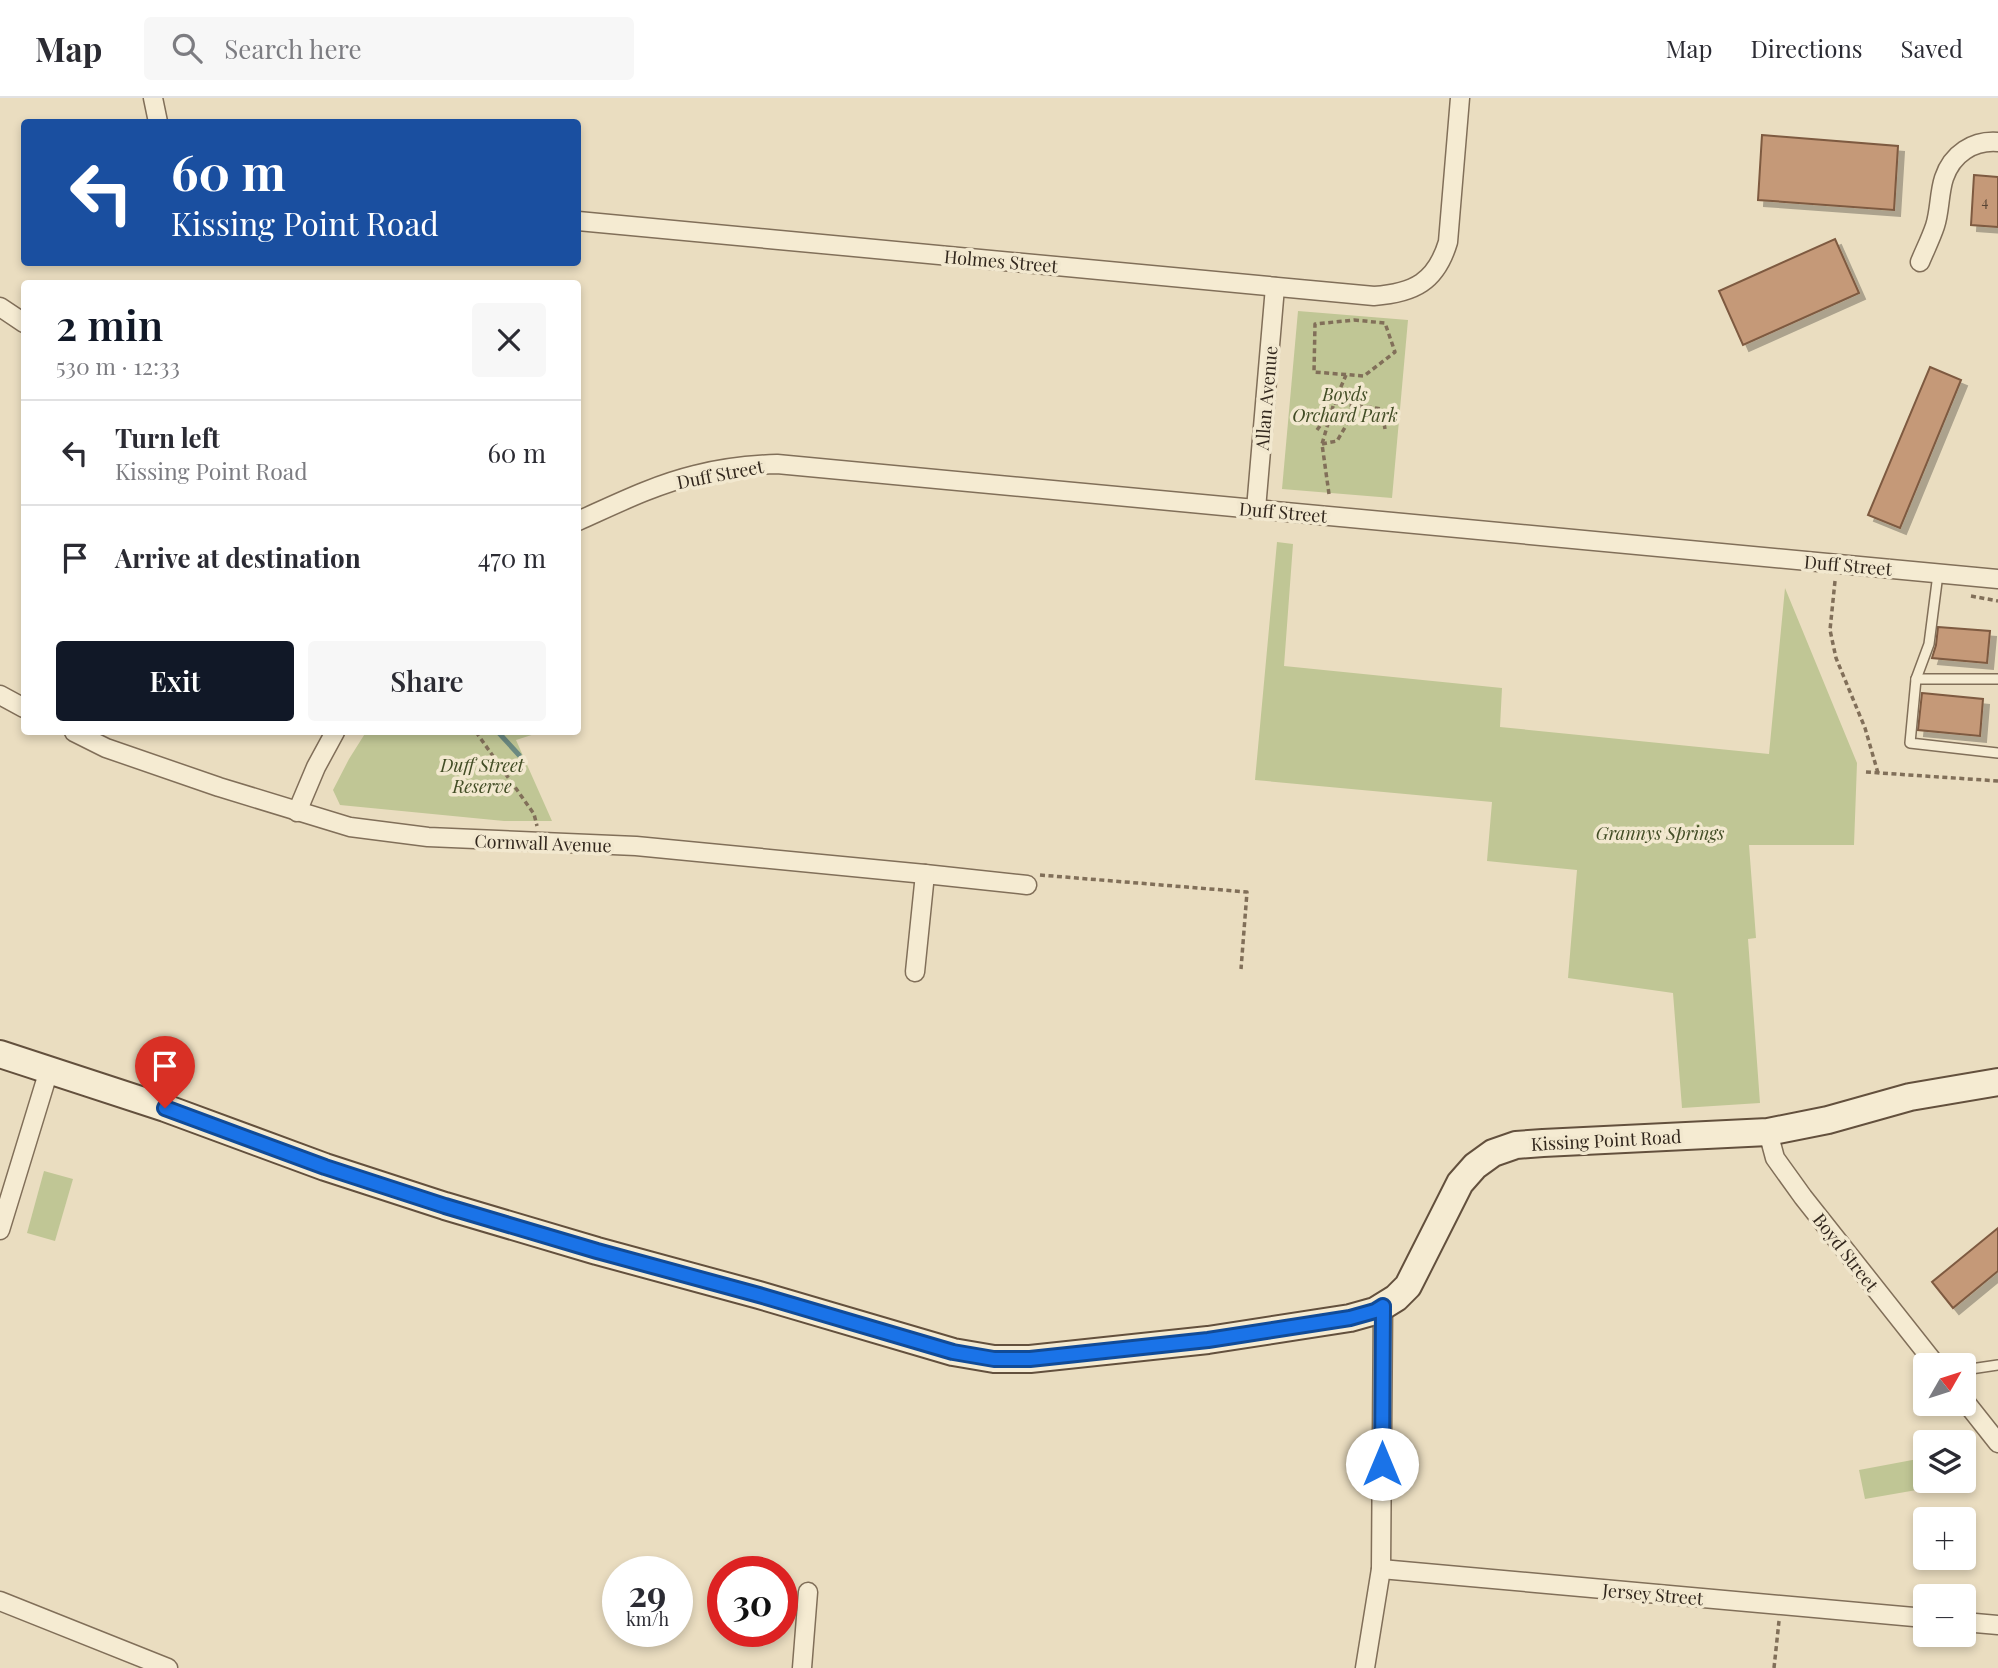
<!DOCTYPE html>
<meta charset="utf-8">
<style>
:root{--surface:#fff;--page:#f7f7f7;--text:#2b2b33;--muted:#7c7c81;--line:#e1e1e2;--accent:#111827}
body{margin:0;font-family:"Playfair Display",serif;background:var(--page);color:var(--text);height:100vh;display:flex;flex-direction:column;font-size:26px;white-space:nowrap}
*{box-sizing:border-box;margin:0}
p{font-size:23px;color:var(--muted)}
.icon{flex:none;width:38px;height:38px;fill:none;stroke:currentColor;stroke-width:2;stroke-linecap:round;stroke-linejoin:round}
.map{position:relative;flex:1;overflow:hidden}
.panel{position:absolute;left:21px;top:182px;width:560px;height:455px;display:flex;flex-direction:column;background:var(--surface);border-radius:7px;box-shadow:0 4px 10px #0003}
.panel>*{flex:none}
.hud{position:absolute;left:21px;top:21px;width:560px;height:147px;border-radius:7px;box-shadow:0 4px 10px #0003;background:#1a4fa0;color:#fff;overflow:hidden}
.needle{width:46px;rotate:51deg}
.tools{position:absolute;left:1913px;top:1255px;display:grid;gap:14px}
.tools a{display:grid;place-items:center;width:63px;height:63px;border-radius:7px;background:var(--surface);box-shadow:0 4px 10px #0003;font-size:35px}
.speed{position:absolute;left:602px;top:1458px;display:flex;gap:14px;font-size:35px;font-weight:700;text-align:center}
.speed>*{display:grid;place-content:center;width:91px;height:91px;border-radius:50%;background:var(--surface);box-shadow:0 4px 10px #0003;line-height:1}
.speed small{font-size:18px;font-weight:400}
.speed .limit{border:10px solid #d22;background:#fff;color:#111}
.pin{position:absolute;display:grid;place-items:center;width:60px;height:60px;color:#fff;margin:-72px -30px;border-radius:50% 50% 50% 0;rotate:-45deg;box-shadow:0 0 7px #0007}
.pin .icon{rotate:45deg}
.me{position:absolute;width:77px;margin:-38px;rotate:0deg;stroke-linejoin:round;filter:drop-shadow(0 0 5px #0008)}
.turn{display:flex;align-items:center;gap:24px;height:147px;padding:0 35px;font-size:32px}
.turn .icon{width:91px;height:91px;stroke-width:2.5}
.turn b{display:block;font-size:49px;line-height:60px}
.round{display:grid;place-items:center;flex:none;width:74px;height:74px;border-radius:7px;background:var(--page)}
.head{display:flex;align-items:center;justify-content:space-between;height:119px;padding:0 35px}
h1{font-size:42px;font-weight:600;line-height:52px;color:var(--accent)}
.action{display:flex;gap:14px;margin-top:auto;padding:14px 35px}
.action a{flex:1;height:80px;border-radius:7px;background:var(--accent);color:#fff;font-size:28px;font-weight:600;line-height:80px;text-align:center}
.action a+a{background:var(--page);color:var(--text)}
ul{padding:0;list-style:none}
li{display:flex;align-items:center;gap:21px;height:105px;padding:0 35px;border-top:2px solid var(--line)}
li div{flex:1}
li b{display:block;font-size:26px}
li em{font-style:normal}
header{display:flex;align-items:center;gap:42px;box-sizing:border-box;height:98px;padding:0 35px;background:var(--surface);border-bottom:2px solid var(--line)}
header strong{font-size:33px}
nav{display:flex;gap:38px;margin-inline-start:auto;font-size:24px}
.search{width:490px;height:63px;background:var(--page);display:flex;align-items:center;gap:18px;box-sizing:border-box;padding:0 24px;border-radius:7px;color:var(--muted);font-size:26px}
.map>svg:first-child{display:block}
.green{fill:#c0c695}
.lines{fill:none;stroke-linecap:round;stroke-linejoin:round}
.stream{stroke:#6b8981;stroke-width:5}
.building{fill:#c59978;stroke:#7e5a41;stroke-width:2;filter:url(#shadow)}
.lane-casing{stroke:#816f59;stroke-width:12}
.street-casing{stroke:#816f59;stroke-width:21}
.secondary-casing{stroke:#63503d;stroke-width:30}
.path{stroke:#816f59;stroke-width:3.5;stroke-dasharray:5 3.5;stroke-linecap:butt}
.lane{stroke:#f5ebd2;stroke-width:9}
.street{stroke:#f5ebd2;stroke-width:18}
.secondary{stroke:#f5ebd2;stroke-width:26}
.route-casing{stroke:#114b97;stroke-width:18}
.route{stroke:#1a73e8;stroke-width:12}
.labels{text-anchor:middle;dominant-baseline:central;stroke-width:7;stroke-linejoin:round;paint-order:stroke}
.number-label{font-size:14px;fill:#574434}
.street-label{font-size:18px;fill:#32271d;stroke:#f2e8cf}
.park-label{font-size:18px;font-style:italic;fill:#424d25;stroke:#f2e8cf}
</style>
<header>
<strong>Map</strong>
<div class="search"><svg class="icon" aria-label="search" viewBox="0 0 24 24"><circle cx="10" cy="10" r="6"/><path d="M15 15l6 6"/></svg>Search here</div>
<nav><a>Map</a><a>Directions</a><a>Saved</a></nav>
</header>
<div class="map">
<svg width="1998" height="1570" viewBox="0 0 1998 1570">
<defs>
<filter id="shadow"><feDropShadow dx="6" dy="6" stdDeviation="0" flood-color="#0004"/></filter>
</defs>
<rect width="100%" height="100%" fill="#eaddc0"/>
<g class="green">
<polygon points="1298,213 1408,222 1392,400 1282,391"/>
<polygon points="1277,444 1293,446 1284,568 1502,590 1500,629 1769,656 1785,490 1857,665 1854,747 1749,747 1756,840 1748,841 1760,1005 1682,1010 1673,895 1568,880 1577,772 1487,763 1492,704 1255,682"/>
<polygon points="366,634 541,634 516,642 552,723 504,723 340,707 333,692 349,661"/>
<polygon points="44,1073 73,1081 55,1143 27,1135"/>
<polygon points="1923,1360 1925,1382 1927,1383 1928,1390 1865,1401 1859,1372"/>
</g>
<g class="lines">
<polyline class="stream" points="498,634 519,657"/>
</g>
<g class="building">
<polygon points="1762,37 1898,48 1894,112 1758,102"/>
<polygon points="1974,77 1998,79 1998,129 1971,127"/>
<polygon points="1835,141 1859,195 1743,247 1719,193"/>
<polygon points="1930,269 1961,282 1900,430 1868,417"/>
<polygon points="1938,529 1990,533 1987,565 1932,560 1936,547"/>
<polygon points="1922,595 1983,601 1980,638 1918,632"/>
<polygon points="1998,1130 1998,1173 1953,1210 1932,1184"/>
</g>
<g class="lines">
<defs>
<g id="lane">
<polyline points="1938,476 1929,546 1916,581 1910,645 1998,655"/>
<polyline points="1916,581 1998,581"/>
<polyline points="1964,1272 1998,1267"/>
</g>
<g id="street">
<polyline points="153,0 158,24"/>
<path d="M578,123L1374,198C1414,195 1436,184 1448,144L1460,0"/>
<path d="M1920,164C1925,152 1931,140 1935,128C1940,113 1939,95 1944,80C1952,56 1973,42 1998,44"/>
<polyline points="0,209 24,225"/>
<polyline points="1256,411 1275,189"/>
<path d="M578,423C616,406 654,387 695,377C722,370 749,367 777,366L1998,481"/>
<polyline points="0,597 24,610"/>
<polyline points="74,634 106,650 219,689 350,729 428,739 636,748 925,776 1027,787"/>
<polyline points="297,714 316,669 335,634"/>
<polyline points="915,874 925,776"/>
<polyline points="1768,1034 1775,1060 1803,1099 1936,1267"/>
<polyline points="0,1132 49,972"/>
<polyline points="1964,1302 1998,1345"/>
<polyline points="1381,1471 1925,1520"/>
<polyline points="0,1503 168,1570"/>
<polyline points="1964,1524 1998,1527"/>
<polyline points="802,1570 808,1494"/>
<polyline points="1365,1570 1381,1471 1383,1208"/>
</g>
<polyline id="secondary" points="0,956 165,1010 325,1069 445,1108 597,1153 759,1197 953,1254 994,1261 1030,1261 1208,1242 1350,1220 1375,1213 1396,1200 1408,1188 1460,1085 1475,1068 1493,1055 1516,1047 1543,1045 1768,1034 1828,1022 1910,999 1998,984"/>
</defs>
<use href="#lane" class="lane-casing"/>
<use href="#street" class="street-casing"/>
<use href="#secondary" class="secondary-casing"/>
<g class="path">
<polygon points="1354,222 1385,225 1395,254 1364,278 1314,274 1315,226"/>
<polyline points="1383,319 1385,331"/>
<polyline points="1317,332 1322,325 1328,325"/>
<polyline points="1322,346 1337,343 1350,321 1383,319 1383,311 1334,305"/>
<polyline points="1329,396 1322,346 1334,305 1346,277"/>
<polyline points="1835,483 1830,532 1836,560 1865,630 1878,675"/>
<polyline points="1971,498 1998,503"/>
<polyline points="476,634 534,716 537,728"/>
<polyline points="1866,674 1998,683"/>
<polyline points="1040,777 1247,794 1241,871"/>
<polyline points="1774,1570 1779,1523"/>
</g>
<use href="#lane" class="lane"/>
<use href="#street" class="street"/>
<use href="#secondary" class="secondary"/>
</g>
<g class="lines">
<defs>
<polyline id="route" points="165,1010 325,1069 445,1108 597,1153 759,1197 953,1254 994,1261 1030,1261 1208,1242 1350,1220 1375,1213 1383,1208 1382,1366"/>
</defs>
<use href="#route" class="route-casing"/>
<use href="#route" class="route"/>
</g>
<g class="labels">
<g class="number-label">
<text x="1985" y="103">4</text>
</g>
<g class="street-label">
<text transform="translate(1001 163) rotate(5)">Holmes Street</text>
<text transform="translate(1266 300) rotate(-85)">Allan Avenue</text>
<text transform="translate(720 376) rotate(-11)">Duff Street</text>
<text transform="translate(1283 414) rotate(5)">Duff Street</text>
<text transform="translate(1848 467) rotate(5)">Duff Street</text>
<text transform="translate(543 745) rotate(2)">Cornwall Avenue</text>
<text transform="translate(1606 1042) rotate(-3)">Kissing Point Road</text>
<text transform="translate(1846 1154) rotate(52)">Boyd Street</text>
<text transform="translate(1653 1496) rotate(5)">Jersey Street</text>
</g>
<g class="park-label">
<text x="1345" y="296">Boyds<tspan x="1345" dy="21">Orchard Park</tspan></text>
<text x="482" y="667">Duff Street<tspan x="482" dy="21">Reserve</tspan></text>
<text x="1660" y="735">Grannys Springs</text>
</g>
</g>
</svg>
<div class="tools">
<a><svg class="needle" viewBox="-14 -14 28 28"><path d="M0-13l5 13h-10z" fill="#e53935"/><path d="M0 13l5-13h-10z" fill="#7c7c81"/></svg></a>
<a><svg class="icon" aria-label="layers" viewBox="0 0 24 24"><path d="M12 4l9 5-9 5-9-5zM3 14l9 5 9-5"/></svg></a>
<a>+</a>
<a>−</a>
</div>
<div class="speed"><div>29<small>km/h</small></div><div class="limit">30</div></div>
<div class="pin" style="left:165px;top:1010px;background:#d93025"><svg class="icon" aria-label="arrive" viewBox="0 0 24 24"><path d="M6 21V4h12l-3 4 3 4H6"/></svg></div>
<svg class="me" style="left:1382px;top:1366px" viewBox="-20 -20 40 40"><circle r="19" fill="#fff"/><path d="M0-13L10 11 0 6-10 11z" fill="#1a73e8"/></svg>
<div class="hud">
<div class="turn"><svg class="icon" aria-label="left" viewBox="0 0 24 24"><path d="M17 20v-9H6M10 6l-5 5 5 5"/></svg><div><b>60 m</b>Kissing Point Road</div></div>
</div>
<section class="panel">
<div class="head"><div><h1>2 min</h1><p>530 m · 12:33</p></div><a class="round"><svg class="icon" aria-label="close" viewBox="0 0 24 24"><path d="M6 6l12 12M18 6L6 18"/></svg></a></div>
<ul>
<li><svg class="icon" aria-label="left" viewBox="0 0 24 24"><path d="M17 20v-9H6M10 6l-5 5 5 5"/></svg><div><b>Turn left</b><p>Kissing Point Road</p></div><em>60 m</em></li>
<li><svg class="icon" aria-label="arrive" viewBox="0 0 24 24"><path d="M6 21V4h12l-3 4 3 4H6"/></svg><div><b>Arrive at destination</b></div><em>470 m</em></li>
</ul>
<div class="action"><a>Exit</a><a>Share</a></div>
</section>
</div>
